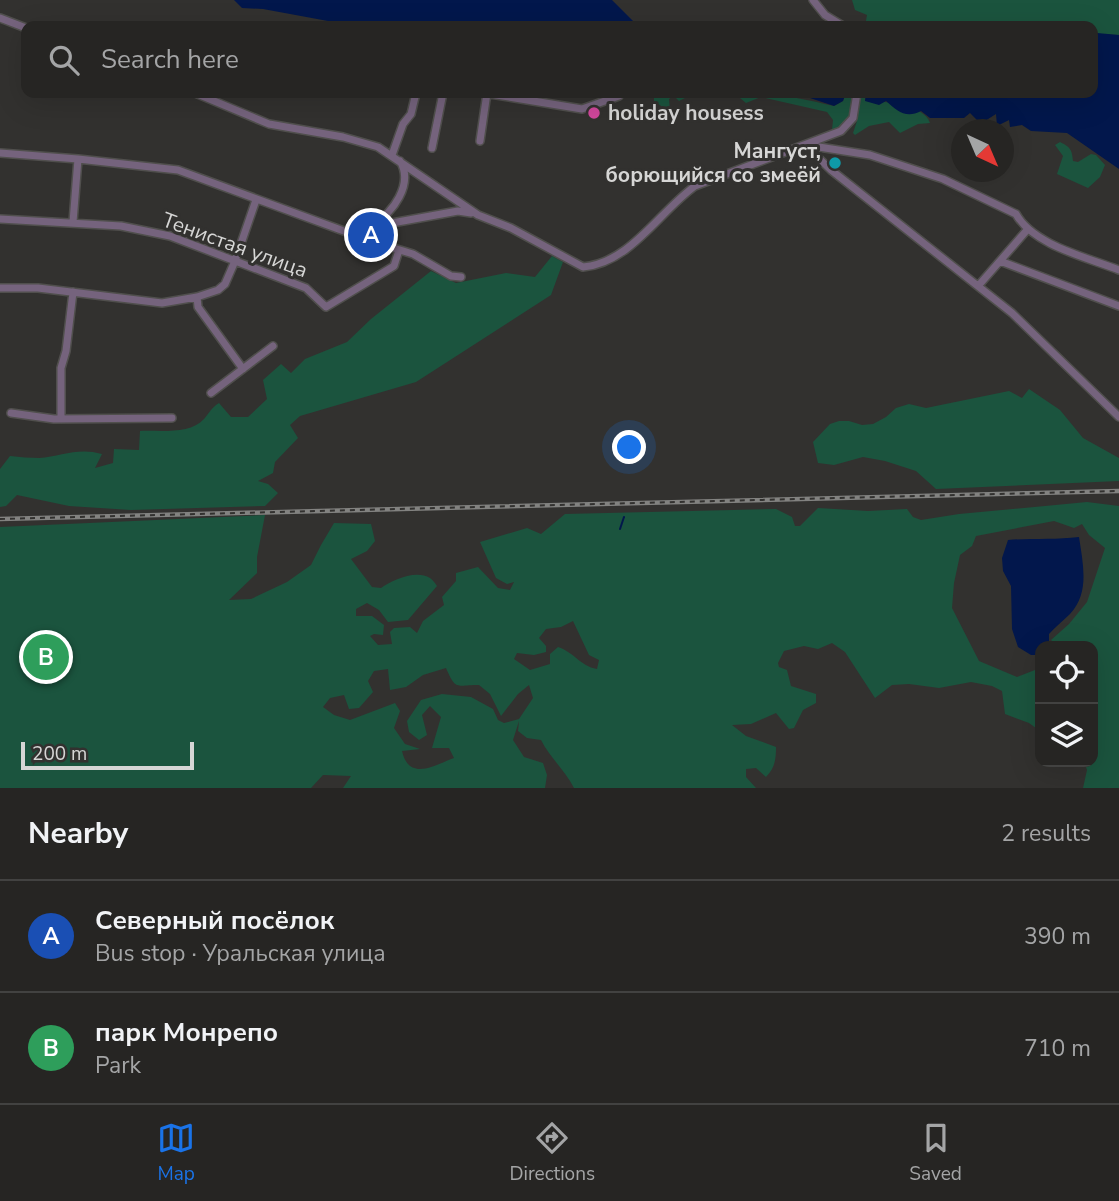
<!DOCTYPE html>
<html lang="en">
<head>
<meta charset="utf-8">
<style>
  body { margin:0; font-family:"Nunito Sans",sans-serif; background:#2e2d2b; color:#f1f3f6 }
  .controls { position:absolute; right:21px; bottom:21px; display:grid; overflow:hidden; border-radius:14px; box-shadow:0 7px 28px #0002 }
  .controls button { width:63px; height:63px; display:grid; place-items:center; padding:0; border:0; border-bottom:2px solid #424241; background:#262523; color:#f1f3f6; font:35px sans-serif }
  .compass { position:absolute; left:951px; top:119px; width:63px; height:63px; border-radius:50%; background:#262523; box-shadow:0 7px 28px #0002; rotate:136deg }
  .scale { position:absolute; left:21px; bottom:18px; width:173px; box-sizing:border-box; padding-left:7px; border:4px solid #d6d6d5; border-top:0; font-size:19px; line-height:24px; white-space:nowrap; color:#d6d6d5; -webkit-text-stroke:5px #32312f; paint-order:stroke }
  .you { position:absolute; left:630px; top:448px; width:24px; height:24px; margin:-18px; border:5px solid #fff; border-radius:50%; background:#1a73e8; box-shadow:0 0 0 10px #1a73e833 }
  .badge { display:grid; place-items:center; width:46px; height:46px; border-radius:50%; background:#1a73e8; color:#fff; font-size:23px; font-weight:700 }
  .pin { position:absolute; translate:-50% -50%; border:4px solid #fff; box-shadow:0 2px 7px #0006 }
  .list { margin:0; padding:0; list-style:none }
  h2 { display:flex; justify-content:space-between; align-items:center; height:91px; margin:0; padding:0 28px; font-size:30px }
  h2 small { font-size:23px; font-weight:400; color:#a4a5a6 }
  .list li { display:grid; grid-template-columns:46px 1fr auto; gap:21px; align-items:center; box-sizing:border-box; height:112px; padding:0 28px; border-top:2px solid #424241 }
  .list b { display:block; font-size:26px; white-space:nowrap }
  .list p { margin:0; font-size:23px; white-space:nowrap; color:#a4a5a6 }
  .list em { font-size:23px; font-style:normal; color:#a4a5a6 }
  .icon { flex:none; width:38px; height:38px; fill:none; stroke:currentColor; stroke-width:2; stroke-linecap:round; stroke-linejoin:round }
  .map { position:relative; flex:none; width:1119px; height:788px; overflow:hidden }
  .search { position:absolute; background:#262523; box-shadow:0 7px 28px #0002; left:21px; right:21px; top:21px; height:77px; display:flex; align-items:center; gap:18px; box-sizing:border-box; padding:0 24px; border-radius:14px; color:#a4a5a6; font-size:26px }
  .sheet { height:315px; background:#262523 }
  nav { display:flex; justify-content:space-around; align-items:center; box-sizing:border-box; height:98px; border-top:2px solid #424241; background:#262523; font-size:19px; color:#a4a5a6 }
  nav a { display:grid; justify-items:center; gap:4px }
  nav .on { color:#1a73e8 }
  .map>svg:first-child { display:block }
</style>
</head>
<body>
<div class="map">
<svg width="1119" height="788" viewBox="0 0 1119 788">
  <rect width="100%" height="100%" fill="#32312f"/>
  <path fill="#1b543e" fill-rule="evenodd" d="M852,0H1119V35L1093,34V26H865L867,15L855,10Z
    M654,93H718L687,97L679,101L674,96L669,99L670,111L667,112L660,105L654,103Z
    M747,93C778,93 804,99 834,106L843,101L846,93H855C853,126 843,126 815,139L814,137L832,130L833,120L827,112L761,97L746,103L740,98L743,94Z
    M859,93H866L865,101C883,101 924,104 930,123L918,124L900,133L889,122L869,126L855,135L853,133L857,121Z
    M1060,142C1070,147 1072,149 1073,161L1078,162L1091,154L1096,155L1105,165L1100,177L1088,188L1057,174L1063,156L1055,145Z
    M552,256L563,262L551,295L416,382L300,416L290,425L298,438L275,462L273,473L258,481L268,484L278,493L265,506L131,510L69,506L17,495L6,506L0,507V469L10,456C20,457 30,458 39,458C61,456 79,447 102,454L95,468L113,463L114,449L139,450L140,431C159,430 190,435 204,419C210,412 211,408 219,403L231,417H248L267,399L263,380L281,364L291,373L305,359L347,342L371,319L431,271L456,283L506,273L535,277Z
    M1029,389L1060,410L1083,438L1119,458V481L936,489L916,471L885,461L863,457L834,465L818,463L813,442L830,424L839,421H849L862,425L873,424L886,417L896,408L909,404L926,408L1009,391L1022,398Z
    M1087,502L1119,506V788H1083L1087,770L1085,764L1081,762H1093V646H1058L1051,640L1069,624L1087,602L1105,548L1089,535L1082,524L1074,528L1054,521L976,536L972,546L960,555L954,583L952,608L979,661L1017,677L1040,668V731L1029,723L1005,714L1002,691L992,686L971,682L939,688L909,684L892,685L875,698L845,652L832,643L818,649L804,646L784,651L778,663L779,667L787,670L791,686L816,694V703L803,710L794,728L789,729L776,713L751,724L732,725L746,736L776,747C776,759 775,768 766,777L756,768L746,769V777L756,788H574C565,770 550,758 541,740L527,738L518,731L519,721L513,740L524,757L543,763L547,775L545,788H343L351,776L323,775L311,788H0V527L265,515L257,557V573L229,600L251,599L287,582L311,565L321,545L334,523L371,524L375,541L367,551L351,559L372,587L381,588C392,580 416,569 430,578C433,580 435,583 437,586L408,620L388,622L379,610L367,603L356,609V616H372L384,625L383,635L374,634L370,636L378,645L392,644L390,632L394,628L410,627L417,633L423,621L444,605L442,597L456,581V573L478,567L498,588L510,590L514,582L507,584L496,578L480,542L527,528L541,534L565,514L776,509L792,517L795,526H800L818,508L868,511L907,509L913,517L921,520L959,514ZM573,621L589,655L599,660L597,669C580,666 574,652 558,647L550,654V664L530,670L514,659L517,653L534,655L546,652V646L539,638L546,629L561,627ZM446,668C456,691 456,685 479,685L490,694L501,716L518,694L529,685L533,698L519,719L504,723L498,720L493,709L471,697L442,694L421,700L407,721L409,732L419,740L427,735L422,715L430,706L441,717L432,748H449L454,758C435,765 409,782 402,751L420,749L405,744L394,728L400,711L395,703L350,720L334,715L323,707L330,698L344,695L349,709L359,708L373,692L368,681L374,671L388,669L390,690L406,687L423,675Z"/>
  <path fill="#02174c" d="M234,0H612L633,21L662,26H396L394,23L373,21L368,26H355L263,9L242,8Z
    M774,21H793L800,26H739Z
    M1097,33L1119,35V169L1067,133L1031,131L1022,125L1010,127L1009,120L997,126L996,114L985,121L977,120L970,113L964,118H930L921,111C906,119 897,111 886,101L879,105L865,101L866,93H1093V34Z
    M770,93H846L843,101L834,106L810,98Z
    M1079,537C1083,564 1090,593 1070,614C1063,621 1055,627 1049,634V646H1040V655H1031L1018,647L1012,629L1011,586L1003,571L1002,558L1008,540C1032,538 1055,540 1079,537Z"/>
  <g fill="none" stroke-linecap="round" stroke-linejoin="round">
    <path stroke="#02174c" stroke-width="2" d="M620,529L624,517"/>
    <g stroke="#504f4d" stroke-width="10">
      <path id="street" d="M813,0L825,15L843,26
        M0,18L26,28
        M195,93L269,124L343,137L378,147L478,215L511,228L583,267C630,263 659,212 695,186L841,131L853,118L857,93
        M484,93L582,109L619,96
        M480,141L487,93
        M805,145L831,170L1012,313L1119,417
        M806,145L870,155L943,179L1016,214C1033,245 1086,257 1119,270
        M432,148L443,93
        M0,153L78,159L178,170L371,241L413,254L451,276L461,277
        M392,155L403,124L411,114L416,93
        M0,219L121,226L170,236L306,288L326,307L394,266L399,250
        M73,222L78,159
        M373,224C393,213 414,184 400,161
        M348,231L458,211L471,213
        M1000,261L1119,306
        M979,285L1027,230
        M0,288H38L162,303L197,297L218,290L225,284L235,261L256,200
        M197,297L198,307L243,369
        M211,393L273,346
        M11,413L54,419L172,418
        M61,418V368L66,351L73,292"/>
    </g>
    <use href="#street" stroke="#75637d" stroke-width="7"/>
    <g stroke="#828280" stroke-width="4.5">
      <path id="rail" d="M0,519L1119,491"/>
    </g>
    <use href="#rail" stroke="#32312f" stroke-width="2" stroke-dasharray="5" stroke-linecap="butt"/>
  </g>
  <circle fill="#d1479c" stroke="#32312f" stroke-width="2.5" cx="594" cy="113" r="7"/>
  <circle fill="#0f9aa8" stroke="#32312f" stroke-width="2.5" cx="835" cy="163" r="7"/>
  <g text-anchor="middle" stroke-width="6" stroke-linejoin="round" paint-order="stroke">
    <g font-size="21" font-weight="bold" fill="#d6d6d5" stroke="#32312f" text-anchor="start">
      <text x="608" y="120">holiday housess</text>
      <text x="821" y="158" text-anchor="end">Мангуст,<tspan x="821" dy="24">борющийся со змеёй</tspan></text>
    </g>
    <g font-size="21" fill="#d6d6d5" stroke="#32312f">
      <text transform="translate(235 245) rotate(20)" y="7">Тенистая улица</text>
    </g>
  </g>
</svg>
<div class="controls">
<button><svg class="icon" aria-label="locate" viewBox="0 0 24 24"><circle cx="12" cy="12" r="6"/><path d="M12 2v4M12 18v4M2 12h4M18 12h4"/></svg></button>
<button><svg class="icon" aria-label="layers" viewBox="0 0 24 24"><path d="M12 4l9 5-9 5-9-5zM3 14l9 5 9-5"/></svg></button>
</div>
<svg class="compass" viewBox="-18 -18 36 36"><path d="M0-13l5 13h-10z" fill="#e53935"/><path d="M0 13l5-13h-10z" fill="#a4a5a6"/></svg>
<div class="scale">200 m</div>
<div class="you"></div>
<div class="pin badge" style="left:371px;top:235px;background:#1a4fb4">A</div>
<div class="pin badge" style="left:46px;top:657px;background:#2e9e5b">B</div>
<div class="search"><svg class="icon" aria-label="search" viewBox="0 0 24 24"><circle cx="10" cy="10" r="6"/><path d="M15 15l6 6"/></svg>Search here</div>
</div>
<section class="sheet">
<h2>Nearby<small>2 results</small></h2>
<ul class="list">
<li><span class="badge" style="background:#1a4fb4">A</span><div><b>Северный посёлок</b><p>Bus stop · Уральская улица</p></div><em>390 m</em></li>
<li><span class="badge" style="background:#2e9e5b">B</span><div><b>парк Монрепо</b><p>Park</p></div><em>710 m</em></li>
</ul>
</section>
<nav>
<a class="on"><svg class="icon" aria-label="map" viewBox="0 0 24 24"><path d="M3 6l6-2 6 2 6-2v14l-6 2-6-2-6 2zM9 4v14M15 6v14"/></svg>Map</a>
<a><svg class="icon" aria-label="directions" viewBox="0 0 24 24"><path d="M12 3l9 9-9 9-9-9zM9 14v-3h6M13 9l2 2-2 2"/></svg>Directions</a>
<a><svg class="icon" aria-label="saved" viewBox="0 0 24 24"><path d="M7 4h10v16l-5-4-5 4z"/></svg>Saved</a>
</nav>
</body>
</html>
